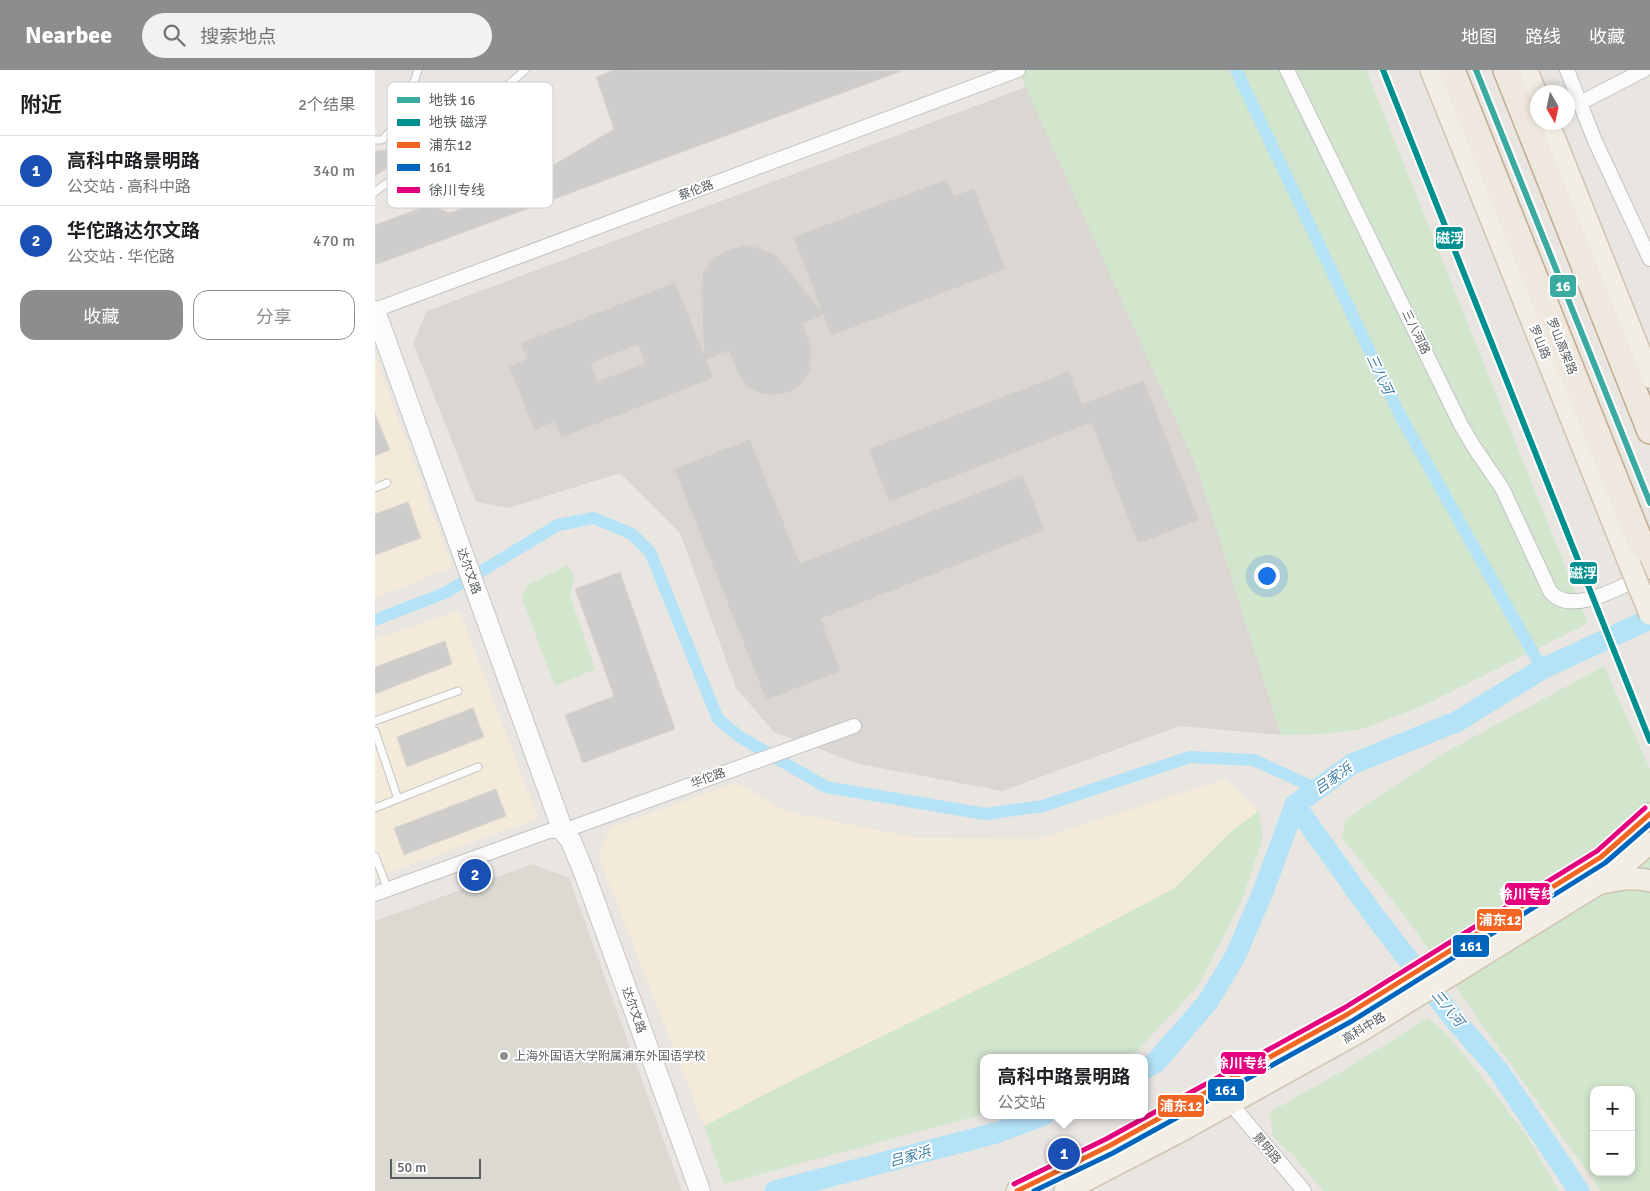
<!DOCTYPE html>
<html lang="zh">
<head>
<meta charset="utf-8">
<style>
  body { margin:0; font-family:Signika,"Noto Sans SC",sans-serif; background:#f2f2f2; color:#202124 }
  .controls { position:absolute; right:15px; bottom:15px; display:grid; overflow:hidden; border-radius:10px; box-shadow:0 2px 8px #0003 }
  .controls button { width:45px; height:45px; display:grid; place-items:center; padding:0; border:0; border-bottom:1px solid #e0e0e0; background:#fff; color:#202124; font:25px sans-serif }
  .compass { position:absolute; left:1155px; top:15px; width:45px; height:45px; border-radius:50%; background:#fff; box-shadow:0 2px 8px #0003; rotate:171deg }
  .scale { position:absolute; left:15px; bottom:12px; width:91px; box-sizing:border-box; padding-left:5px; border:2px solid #585d61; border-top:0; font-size:14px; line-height:18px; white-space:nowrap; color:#585d61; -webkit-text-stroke:4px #fff; paint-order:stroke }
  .you { position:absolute; left:891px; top:505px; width:18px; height:18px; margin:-12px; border:4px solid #fff; border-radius:50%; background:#1a73e8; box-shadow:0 0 0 8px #1a73e833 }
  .badge { display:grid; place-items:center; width:32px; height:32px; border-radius:50%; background:#8b8d8e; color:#fff; font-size:16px; font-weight:700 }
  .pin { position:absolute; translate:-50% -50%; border:2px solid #fff; box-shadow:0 1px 5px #0006 }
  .popup { position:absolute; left:605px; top:984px; width:168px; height:65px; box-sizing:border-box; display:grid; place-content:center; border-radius:10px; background:#fff; filter:drop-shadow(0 1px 4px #0005); font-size:16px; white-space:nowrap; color:#757577 }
  .popup b { font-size:19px; color:#202124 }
  .popup::after { content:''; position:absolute; left:50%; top:100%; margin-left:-10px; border:10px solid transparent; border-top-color:#fff }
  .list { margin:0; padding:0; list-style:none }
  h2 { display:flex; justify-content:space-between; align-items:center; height:65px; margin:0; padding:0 20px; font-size:21px }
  h2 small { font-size:16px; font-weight:400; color:#757577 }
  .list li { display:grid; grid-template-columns:32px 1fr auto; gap:15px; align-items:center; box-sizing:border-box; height:70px; padding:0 20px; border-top:1px solid #e0e0e0 }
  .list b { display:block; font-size:19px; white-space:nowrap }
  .list p { margin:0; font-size:16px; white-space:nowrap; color:#757577 }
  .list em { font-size:16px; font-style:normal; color:#757577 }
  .actions { display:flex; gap:10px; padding:15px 20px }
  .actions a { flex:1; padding:11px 0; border:1px solid #8b8d8e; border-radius:15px; text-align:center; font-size:18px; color:#8b8d8e }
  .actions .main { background:#8b8d8e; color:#fff }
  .icon { flex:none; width:28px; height:28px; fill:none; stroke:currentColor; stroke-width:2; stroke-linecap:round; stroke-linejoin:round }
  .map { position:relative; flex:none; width:1275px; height:1121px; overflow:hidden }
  header { display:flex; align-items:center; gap:30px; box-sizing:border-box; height:70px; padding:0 25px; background:#8b8d8e; color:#fff }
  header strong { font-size:24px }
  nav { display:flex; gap:28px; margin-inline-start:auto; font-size:18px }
  .search { width:350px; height:45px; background:#f2f2f2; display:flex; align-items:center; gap:12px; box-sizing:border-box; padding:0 18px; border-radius:28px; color:#757577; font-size:19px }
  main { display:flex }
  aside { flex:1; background:#fff }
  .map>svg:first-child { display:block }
</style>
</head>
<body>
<header>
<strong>Nearbee</strong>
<div class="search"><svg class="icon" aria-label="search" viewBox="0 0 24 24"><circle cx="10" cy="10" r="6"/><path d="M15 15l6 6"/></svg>搜索地点</div>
<nav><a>地图</a><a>路线</a><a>收藏</a></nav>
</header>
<main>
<aside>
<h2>附近<small>2个结果</small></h2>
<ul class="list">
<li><span class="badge" style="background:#1a4fb4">1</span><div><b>高科中路景明路</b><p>公交站 · 高科中路</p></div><em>340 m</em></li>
<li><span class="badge" style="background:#1a4fb4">2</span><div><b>华佗路达尔文路</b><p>公交站 · 华佗路</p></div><em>470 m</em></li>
</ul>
<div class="actions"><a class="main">收藏</a><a>分享</a></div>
</aside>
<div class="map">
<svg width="1275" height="1121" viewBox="0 0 1275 1121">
  <rect width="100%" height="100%" fill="#e9e6e2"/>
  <path fill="#f4eada" d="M0,285L77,497L0,528Z
    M84,540L163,748L0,808V570Z
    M850,709L884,741L860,758L800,818L671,886L424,1007L329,1056L223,785L236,757L361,713L413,742L542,768L665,769Z"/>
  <path fill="#dad7d3" d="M651,17L822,397L906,665L805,656L627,721L484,694L399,662L361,618L305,463L245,403L134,438L101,432L38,273L52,241Z"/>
  <path fill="#dcd8d2" d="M157,794L194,808L307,1121H0V851Z"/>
  <path fill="#d2e5cd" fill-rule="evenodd" d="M643,0H991L1213,553L1045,637L987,659L949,664L906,665L822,397Z
    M193,495L200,508L195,526L220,599L180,616L147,528L153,515Z
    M1229,596L1275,699V1121H1226L1027,842L967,768L970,751L997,731L1075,680ZM1219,1020H1256V1102H1219Z
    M884,741L888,767L867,830L823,916L762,981L749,988H609V1044L349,1114L329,1056L424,1007L671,886L800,818L860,758Z
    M1053,948L1068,960L1107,1007L1153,1068L1184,1121H948L919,1086L898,1067L895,1042L973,998Z"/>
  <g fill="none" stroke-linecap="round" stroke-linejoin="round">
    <path stroke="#b4e2f6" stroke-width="12" d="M861,0L1026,347L1167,599
      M0,550L70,523L183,455L219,448L257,464L275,482L343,649L365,667L451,717L610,744L668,736L815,687L879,690L942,719"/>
    <path stroke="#b4e2f6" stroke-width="21" d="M920,735L998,844L1079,949L1124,1001L1204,1121
      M769,999L780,993L832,933L860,887L889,819L920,735L977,694L1083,651L1167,599L1275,549
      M400,1121L621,1063L669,1045"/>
  </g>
  <path fill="#cfcdcb" stroke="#d8d5d2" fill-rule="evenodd" d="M239,0L527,1L0,195V155L56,134L74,143L174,107L170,100L239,59L221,7Z
    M13,80L14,97L0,106V81Z
    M572,109L579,126L599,118L631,199L456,266L448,245L428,254L436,277L435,300L427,313L416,322L400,325L386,324L374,318L364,306L354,281L331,289L338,308L186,368L180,352L159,360L134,296L152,289L146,273L300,212L329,284L326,219L328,202L337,190L350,181L369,175L385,178L401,185L446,240L418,167ZM263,275L270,293L223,311L216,293Z
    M694,301L707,334L769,310L824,450L763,474L716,353L514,432L493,379Z
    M0,344L15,380L0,386Z
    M375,369L425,493L648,405L670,460L446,549L466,601L391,630L299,399Z
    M33,432L46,468L0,485V444Z
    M245,502L300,659L208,693L190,645L239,626L200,519Z
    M70,571L77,594L0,624V597Z
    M98,638L109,667L32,697L22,667Z
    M121,719L131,746L29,785L19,758Z"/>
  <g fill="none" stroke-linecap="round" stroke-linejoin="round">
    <g stroke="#c4c3c4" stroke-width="9">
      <path id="lane" d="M0,70H7L26,49L43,0
        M0,122L83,59L150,0
        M0,418L12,413
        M0,651L83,621
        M0,661L23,729
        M0,738L103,697
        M0,786L13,820"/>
    </g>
    <g stroke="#c4c3c4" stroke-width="16">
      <path id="street" d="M912,0L1086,355L1099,377L1127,418L1175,521C1194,547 1245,517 1267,507
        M1192,0L1220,71L1275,189
        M1205,33L1269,0
        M0,240L643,0
        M0,824L174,761H188L479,656
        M856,1034L929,1121"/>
    </g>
    <g stroke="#c5c5c5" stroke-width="22">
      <path id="secondary" d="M0,241L188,761L196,771L210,805L325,1121"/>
    </g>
    <g stroke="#d1c3b0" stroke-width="24">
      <path id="primary" d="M1056,0L1255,495
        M1152,0L1162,26
        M1173,52L1275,307
        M1227,813C1243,810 1258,806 1275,811
        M642,1121L734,1076L919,975L973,944L1226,787L1275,744
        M690,1121L800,1064L984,962L1236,806L1275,773"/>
    </g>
    <g stroke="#c0ab90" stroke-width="28">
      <path id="highway" d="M1077,0L1275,496
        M1131,0L1275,361"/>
    </g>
    <use href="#lane" stroke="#fcfbfb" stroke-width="7"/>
    <use href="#street" stroke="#fcfbfb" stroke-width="14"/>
    <use href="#secondary" stroke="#fcfbfb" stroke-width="20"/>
    <use href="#primary" stroke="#f2eee5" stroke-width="21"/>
    <use href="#highway" stroke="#eee8df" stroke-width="25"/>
    <g stroke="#d1c3b0" stroke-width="24" stroke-linecap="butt">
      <path id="primary-bridge" d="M1255,495L1275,544"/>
    </g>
    <use href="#primary-bridge" stroke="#f2eee5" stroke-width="21"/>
    <g stroke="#fff" stroke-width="9">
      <path id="bus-1" d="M642,1121L734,1076L973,944L1226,787L1275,744"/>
    </g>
    <g stroke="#fff" stroke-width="9">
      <path id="bus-2" d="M659,1121L738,1083L977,951L1230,793L1275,754"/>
    </g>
    <g stroke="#fff" stroke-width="9">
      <path id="bus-3" d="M639,1114L731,1069L969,938L1222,781L1270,738"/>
    </g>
    <use href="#bus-1" stroke="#f26522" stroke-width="5"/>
    <use href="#bus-2" stroke="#0065bd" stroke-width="5"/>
    <use href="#bus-3" stroke="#e5007d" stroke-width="5"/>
    <g stroke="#fff" stroke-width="10">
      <path id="metro-1" d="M1101,0L1275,433"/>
    </g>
    <g stroke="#fff" stroke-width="10">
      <path id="metro-2" d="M1008,0L1275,671"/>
    </g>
    <use href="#metro-1" stroke="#3baba1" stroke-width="6"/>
    <use href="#metro-2" stroke="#009090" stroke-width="6"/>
  </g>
  <circle fill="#8b8d8e" stroke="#fff" stroke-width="2" cx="129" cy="986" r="5"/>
  <g text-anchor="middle" stroke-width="4" stroke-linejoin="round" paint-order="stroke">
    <g font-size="12" fill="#585d61" stroke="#fff">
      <text transform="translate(321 120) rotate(-20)" y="4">蔡伦路</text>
      <text transform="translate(1041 262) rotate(64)" y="4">三八河路</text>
      <text transform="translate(1165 272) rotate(68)" y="4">罗山路</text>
      <text transform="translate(1187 276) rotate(68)" y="4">罗山高架路</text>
      <text transform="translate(94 501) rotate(70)" y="4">达尔文路</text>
      <text transform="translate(333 708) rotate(-20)" y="4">华佗路</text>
      <text transform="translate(259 940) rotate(70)" y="4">达尔文路</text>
      <text transform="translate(989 958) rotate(-31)" y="4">高科中路</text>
      <text transform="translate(892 1078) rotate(50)" y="4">景明路</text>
    </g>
    <g font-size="12" fill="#585d61" stroke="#fff" text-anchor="start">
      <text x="139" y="990">上海外国语大学附属浦东外国语学校</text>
    </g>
    <g font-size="14" font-style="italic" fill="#397ca7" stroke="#fff">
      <text transform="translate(1005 304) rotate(65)" y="5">三八河</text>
      <text transform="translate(958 708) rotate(-35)" y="5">吕家浜</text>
      <text transform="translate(1073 938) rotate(51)" y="5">三八河</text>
      <text transform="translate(535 1086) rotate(-15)" y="5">吕家浜</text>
    </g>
  </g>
  <rect x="12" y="12" width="166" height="126" rx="8" fill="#fff" stroke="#cdced0" stroke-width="1"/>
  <rect x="22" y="27" width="23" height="6" fill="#3baba1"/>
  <rect x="22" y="49" width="23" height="7" fill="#009090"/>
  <rect x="22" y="72" width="23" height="6" fill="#f26522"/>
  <rect x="22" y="94" width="23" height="7" fill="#0065bd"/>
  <rect x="22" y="117" width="23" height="6" fill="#e5007d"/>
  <g font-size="14" fill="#585d61">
    <text x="54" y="35">地铁 16</text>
    <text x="54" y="57">地铁 磁浮</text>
    <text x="54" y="80">浦东12</text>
    <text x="54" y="102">161</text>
    <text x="54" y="125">徐川专线</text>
  </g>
  <g stroke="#fff" stroke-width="2">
    <rect x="1060" y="156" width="29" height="24" rx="5" fill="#009090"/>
    <rect x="1174" y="204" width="28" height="24" rx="5" fill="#3baba1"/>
    <rect x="1194" y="491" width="29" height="24" rx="5" fill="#009090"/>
    <rect x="1129" y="812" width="47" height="24" rx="5" fill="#e5007d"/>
    <rect x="1101" y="838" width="47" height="24" rx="5" fill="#f26522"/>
    <rect x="1077" y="864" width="38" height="24" rx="5" fill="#0065bd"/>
    <rect x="845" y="981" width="47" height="24" rx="5" fill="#e5007d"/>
    <rect x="832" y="1008" width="38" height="24" rx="5" fill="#0065bd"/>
    <rect x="782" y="1024" width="48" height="24" rx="5" fill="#f26522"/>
  </g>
  <g font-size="14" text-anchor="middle" font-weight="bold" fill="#fff">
    <text x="1075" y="173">磁浮</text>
    <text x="1188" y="221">16</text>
    <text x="1208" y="508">磁浮</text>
    <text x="1152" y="829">徐川专线</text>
    <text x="1125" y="855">浦东12</text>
    <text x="1096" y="881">161</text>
    <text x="868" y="998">徐川专线</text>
    <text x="851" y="1025">161</text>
    <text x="806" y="1041">浦东12</text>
  </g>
</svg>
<div class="controls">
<button>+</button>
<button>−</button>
</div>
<svg class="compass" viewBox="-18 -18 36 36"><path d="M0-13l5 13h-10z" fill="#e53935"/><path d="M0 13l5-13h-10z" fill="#757577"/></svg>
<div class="scale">50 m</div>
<div class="you"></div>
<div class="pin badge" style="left:689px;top:1084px;background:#1a4fb4">1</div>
<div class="popup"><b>高科中路景明路</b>公交站</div>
<div class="pin badge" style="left:100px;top:805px;background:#1a4fb4">2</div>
</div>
</main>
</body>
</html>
